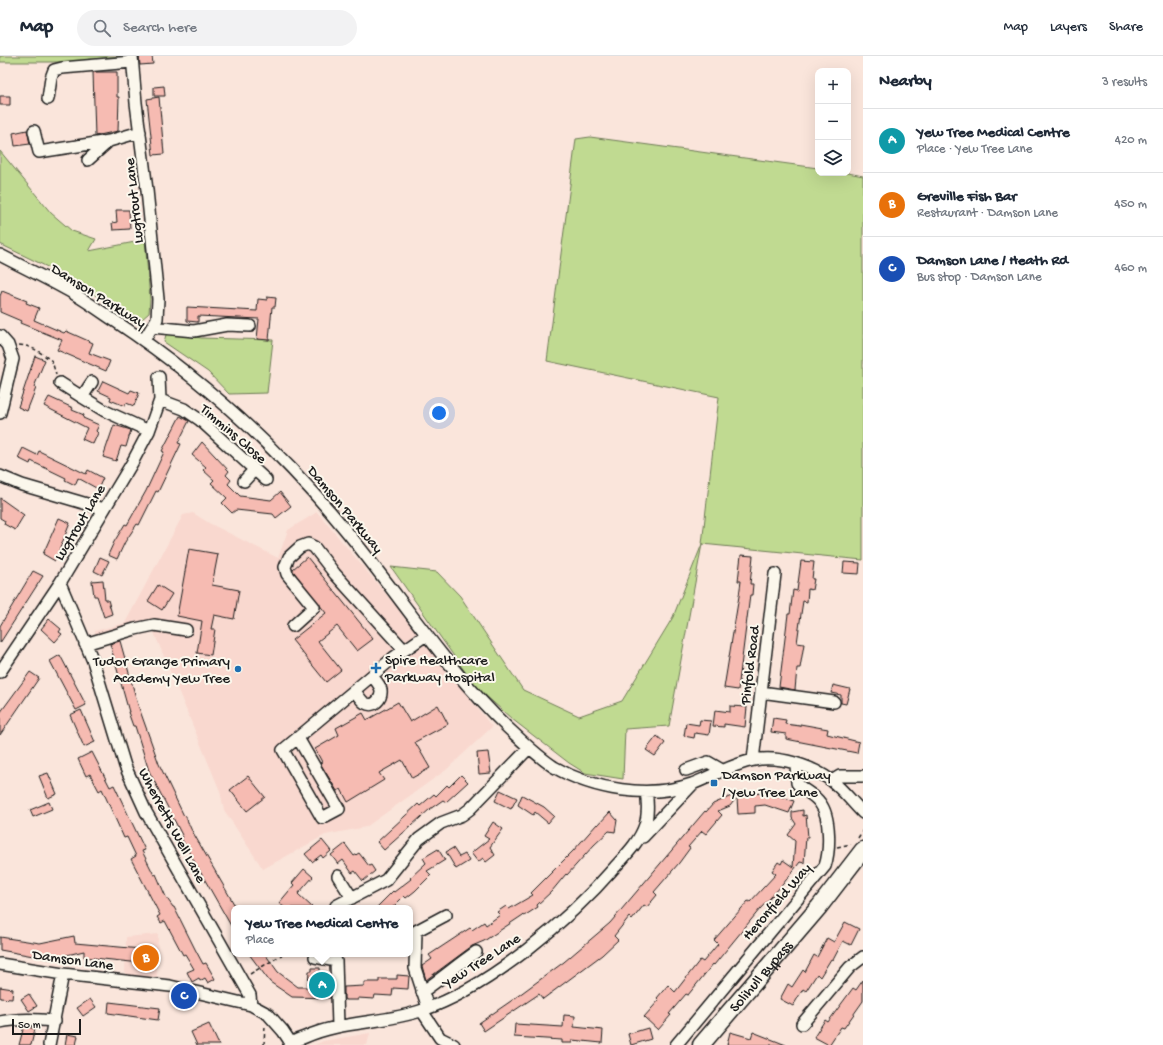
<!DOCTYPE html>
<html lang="en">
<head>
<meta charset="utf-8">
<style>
  body { margin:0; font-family:"Gochi Hand",sans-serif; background:#f2f2f3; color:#1f2937 }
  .controls { position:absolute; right:12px; top:12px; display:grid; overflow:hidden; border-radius:8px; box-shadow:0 4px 16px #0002 }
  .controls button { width:36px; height:36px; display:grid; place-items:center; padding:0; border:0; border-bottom:1px solid #e0e1e3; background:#fff; color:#1f2937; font:20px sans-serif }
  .scale { position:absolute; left:12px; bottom:10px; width:69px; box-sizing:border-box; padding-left:4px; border:2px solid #1c1c1c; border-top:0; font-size:11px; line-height:14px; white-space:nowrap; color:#1c1c1c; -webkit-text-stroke:3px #fbf7ec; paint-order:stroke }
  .you { position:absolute; left:439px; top:357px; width:14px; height:14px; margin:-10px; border:3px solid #fff; border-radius:50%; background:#1a73e8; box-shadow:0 0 0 6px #1a73e833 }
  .badge { display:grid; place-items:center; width:26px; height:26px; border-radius:50%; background:#1f6fb2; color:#fff; font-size:13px; font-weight:700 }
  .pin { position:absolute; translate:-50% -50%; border:2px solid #fff; box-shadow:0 1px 4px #0006 }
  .popup { position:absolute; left:231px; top:849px; width:182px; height:52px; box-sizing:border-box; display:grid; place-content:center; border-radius:8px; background:#fff; filter:drop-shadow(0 1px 3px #0005); font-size:13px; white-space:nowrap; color:#747a83 }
  .popup b { font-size:15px; color:#1f2937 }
  .popup::after { content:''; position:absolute; left:50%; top:100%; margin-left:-8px; border:8px solid transparent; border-top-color:#fff }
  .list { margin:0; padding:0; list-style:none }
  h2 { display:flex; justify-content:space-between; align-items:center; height:52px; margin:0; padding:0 16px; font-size:17px }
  h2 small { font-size:13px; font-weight:400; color:#747a83 }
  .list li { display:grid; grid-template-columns:26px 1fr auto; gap:12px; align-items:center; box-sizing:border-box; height:64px; padding:0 16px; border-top:1px solid #e0e1e3 }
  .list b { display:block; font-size:15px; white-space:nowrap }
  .list p { margin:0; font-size:13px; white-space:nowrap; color:#747a83 }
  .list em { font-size:13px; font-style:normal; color:#747a83 }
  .icon { flex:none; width:22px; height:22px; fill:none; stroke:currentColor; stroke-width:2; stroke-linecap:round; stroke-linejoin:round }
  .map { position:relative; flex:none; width:863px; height:989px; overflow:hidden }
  header { display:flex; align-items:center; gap:24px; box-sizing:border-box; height:56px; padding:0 20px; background:#fff; border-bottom:1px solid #e0e1e3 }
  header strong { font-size:19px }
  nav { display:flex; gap:22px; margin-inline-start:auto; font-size:14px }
  .search { width:280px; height:36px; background:#f2f2f3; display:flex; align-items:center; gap:10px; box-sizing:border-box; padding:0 14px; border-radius:22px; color:#747a83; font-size:15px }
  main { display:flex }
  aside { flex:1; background:#fff }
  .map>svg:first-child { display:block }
</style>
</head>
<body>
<header>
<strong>Map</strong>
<div class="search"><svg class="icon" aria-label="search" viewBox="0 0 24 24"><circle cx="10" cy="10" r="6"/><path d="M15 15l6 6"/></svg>Search here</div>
<nav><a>Map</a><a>Layers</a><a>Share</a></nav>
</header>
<main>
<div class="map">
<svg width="863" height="989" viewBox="0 0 863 989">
  <rect width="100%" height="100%" fill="#fae5db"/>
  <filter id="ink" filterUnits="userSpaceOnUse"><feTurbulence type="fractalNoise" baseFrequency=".025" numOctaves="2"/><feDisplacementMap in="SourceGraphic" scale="8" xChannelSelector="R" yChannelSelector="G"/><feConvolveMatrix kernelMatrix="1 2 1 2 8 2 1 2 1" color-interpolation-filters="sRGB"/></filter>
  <g filter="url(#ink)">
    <path fill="#f9d8cf" d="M317,456L422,581L492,671L446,714L366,771L325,779L263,813L224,754L220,735L150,567L97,583L95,575L125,567L183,459L193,457L209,467L278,502L288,474Z
      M158,878L157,923L125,919L126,881Z
      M370,977L367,989H315L323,985Z"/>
    <path fill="#c0da91" stroke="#6e7b56" d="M0,0H126V4L82,6H0Z
      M590,81L818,112V117H848L863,120V504L702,488L669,670L625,673L623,723L585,717L569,707L512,663L475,630L391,511L437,516L460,540L523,634L579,660L622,645L673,561L702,488L719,341L547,305L576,83Z
      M0,95L51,157L72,175L96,183L89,195L145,184L150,243L149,257L141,264H134L64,219L0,188Z
      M167,275L201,282L273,284L267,337L229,338L208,316L164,286Z"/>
    <path fill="#f6bbb2" stroke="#1c1c1c" d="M139,0H152L153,8L140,9Z
      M93,16H117V41H119L118,75L95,80Z
      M164,30L165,40H154V31Z
      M0,40H10V49H0Z
      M159,41L164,98L153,99L147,43Z
      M27,74L30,88L15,90L13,77Z
      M116,154H129L130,173L113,174L112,167L117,166Z
      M2,235L27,245L26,247L39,252L34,264L64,277L66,275L93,287L89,297L110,305L106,315L57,294L62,284L20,267L21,265L0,256V240Z
      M267,241L276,242L275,251H272L269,284L257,283L259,263L198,260V266L187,265V251L257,255L258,243L267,244Z
      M35,300L45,304L34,331L36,332L27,355L18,351Z
      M103,325L129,337L131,334L139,337L134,350L126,347L125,350L110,344L111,341L98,335Z
      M49,341L73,352L72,354L84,359L83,362L99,369L96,375L98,377L93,388L82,383L87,372L44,350Z
      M180,360L189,365L178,387L181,388L158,436L156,435L139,469L137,468L125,486L117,503L108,499L114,486L125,468L127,469L146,435L164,396L162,395Z
      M114,369L131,374L126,391L121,390L116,405L103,401Z
      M202,386L229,415L226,419L231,424L228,428L240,440L271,444L280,436L291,450L276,462L273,458L236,454L232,457L222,447L227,442L211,427L214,424L203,414L206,411L192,399Z
      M23,392L37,399L39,395L86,418L88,414L103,422L98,433L78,422L75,429L65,424L66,422L31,405L30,408L18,402Z
      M0,442L24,459L15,474L4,468L5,465L0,462Z
      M59,462L70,467L55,505L43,498Z
      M189,493L218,498L212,529L239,534L234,563L214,559L211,573H215L211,599L197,597L202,565L177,560Z
      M741,499L753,500L750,528H753L752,539H750L738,634L724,632L739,540L741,525H738Z
      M100,501L109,505L102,519L94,515Z
      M307,501L373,583L357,595L337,570L318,585L341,614L326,626L292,584L326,557L293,515V513Z
      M801,505L814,506L812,523H814L812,534L808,533L807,546L803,545L801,558L797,587L804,588L800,612H797L795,634L779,631L788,558H790L793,534L797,535Z
      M844,506L860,507L859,518L843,517Z
      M33,515L43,520L0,587V570Z
      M103,524L105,544H108L112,558L104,561L97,540H94L92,525Z
      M158,529L172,538L162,554L148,545Z
      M49,563L61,573L59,576L62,578L55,586L41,573Z
      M120,585L138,649L159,708L184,760L185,759L191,773L234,848V875L181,782L183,781L149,715L135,670H133L128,656H129L110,588Z
      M60,599L86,649L76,654L50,605Z
      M30,616L39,622L0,679V657Z
      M833,629L850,633L846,648L841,647V639L831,637Z
      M398,646L410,666L438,649L448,668L415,686L430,712L412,722L402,704L379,717L384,724L348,746L341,733L337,735L320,707L322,706L315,693L339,679L336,672L363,657L367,664Z
      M730,650L747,651L745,671L724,668V671L713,670L715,654L730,656Z
      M81,654L95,686L84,691L70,659Z
      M773,662L786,664L785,668L800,670V668L828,673L827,678L859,686L857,697L786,683V678L771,676Z
      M700,664L711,665L709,679L695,677L694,682L684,680L686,667L699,669Z
      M657,680L665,687L655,700L646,694Z
      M92,696L110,731L114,729L145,794L142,795L154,819L156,818L166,841L173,851H174L195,893L203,908L206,907L215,923L208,927L205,922L200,925L199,922L192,926L187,916L194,913L185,898L183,899L165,865L161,867L157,861L160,859L131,803L136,800L127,781L124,782L102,733L99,735L90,718L86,720L78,703Z
      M488,696L491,717L479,718L477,697Z
      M48,717L57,738L48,742L39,720Z
      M461,719L468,726L446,746L443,744L430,753L384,794L377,786L418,748L420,750L434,738L436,740L447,729L449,731Z
      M248,720L265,741L247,755L230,734Z
      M500,734L517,742L511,753L495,745Z
      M743,735L740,738L770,737L794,745L789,757L765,749L755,750V757L738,758L737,741L730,750L718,755L722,759L706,778L702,775L688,791L690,792L679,807L654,836L657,839L647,851L644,849L632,864L629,861L614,880L618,884L602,899L543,943L539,938L484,975L479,967L511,945L564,906L610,867L705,755L706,756L713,748Z
      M522,739L544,751L554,760L548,767L535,756L533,759L518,749Z
      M49,746L52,753L33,761L30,754Z
      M803,754V760L806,759L808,781H806L804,807L800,806L783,828L760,853L714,909L713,908L688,939L686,938L669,958L671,959L658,974L644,961L659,944L657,942L668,929L675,936L700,904L703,906L718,888L714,884L748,845L750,846L776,818L772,815L778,806L781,808L783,804L793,811L795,785L788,779L796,768L792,762V756Z
      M610,756L617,764L615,776L609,775L594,789L567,819L566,818L552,835L537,849L538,851L524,860L523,859L484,885L472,890L426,924L422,910L432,903L429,899L470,872L472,874L484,866L486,869L500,859L497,856L506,850L509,853L533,839L531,837L573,795L597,768L598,769Z
      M493,766L503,773L490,791L495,799L486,806L483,802L478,806L471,797L489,783L484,780Z
      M322,784L331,795L323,802L321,799L312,806L305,798Z
      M345,788L354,800L359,797L369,810L371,809L375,815L363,825L355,815L352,817L343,804L338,808L331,799Z
      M453,792L459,801L465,798L469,805L456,813L446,796Z
      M438,793L445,804L427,815L431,819L415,835L406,842L404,840L392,852H376L393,835L394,836L411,823L410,822L426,807L423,802Z
      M304,813L313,821L298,838L313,852H285L279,847L294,829L292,827Z
      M845,866L859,873L851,889L843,885L833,904L831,903L820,921L817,918L806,935L803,933L793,950L780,943L788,928L792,931L803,914L805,916L814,899L817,901L827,882L834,886Z
      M74,880L75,887L152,894L150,908L84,901V895L50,903L0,894V881L40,887Z
      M249,898H265L278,916L298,931H308L309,915H312V912H320V916H323L322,927H330V942L292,941L270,926Z
      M397,919L409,920L408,933L393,932L392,940L375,939L374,943L358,942V944H346L344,943V931L364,930V926H379V923H397Z
      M863,924V945L844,972L841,971L829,989L814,981L825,964L828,966L853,932L856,934Z
      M0,931L13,933L12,943L0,942Z
      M29,938L37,950L29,955L21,943Z
      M90,943L96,951L83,960L77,952Z
      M109,946L160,952L158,964L108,957Z
      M564,959L575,960L574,971L603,974L602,987L572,984V987H562V984L514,981L515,968L563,971Z
      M209,968L219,989H197L191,976Z
      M24,970L35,973L31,989H19Z
      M648,972L651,983L631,989L628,978Z
      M730,976L751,982L753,976L786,989H727Z
      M67,978L78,980L76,989H65Z"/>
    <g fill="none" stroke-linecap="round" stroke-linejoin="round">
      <g stroke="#1c1c1c" stroke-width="14">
        <path id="minor" d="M132,0L136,47L147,134L158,243L157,263L144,284
          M48,43L51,22L54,14L62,12L132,6
          M34,75L39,96L109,85
          M88,104L109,85L140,76
          M0,199C23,211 46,222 69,235C85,244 100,255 115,265C201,322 278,392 343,471C399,538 445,612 508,672C522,685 537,700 554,711C594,734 648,743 692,728C713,720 732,708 754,704C779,699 812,710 832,725C843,734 853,747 863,757
          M152,271L194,275L227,269L250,270
          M0,280L8,289L13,303L0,357
          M92,326L82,341L105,355L149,375
          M60,327L82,341
          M160,344L184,353L200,364L266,424
          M0,420L22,429L104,453
          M244,425L254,414
          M60,527L93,605L125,710L146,756L250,939L251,949
          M293,570L314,551L287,518L285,511L289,501L300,491L308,488L314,491L335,518L404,594
          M85,588L135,573L154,569L186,574
          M0,616L60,527L132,407L149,375L160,344L159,321
          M355,635C358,639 361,645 365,647C374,652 382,643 381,634C380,629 376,625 372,620
          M761,636L834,646
          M298,682L339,753L322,762L283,694L393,602L426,579
          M753,704L775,518
          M686,714L708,706L722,714
          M832,725L840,720H863
          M643,781L693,728
          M338,820L352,842
          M336,850L386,824L419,783L441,767L462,759L470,753L529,692
          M315,901L336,905L338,970
          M0,908L63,918L170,930L251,949L268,958L283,975L291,987
          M422,936C441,923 457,909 476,896
          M428,952L415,912L416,875L446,859
          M422,955L440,982L454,989
          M0,966C19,962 36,963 55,965
          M802,968L850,911L863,901
          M49,989L63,918
          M289,989C293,985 299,983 305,981C343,964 384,968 423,954C490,931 569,864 615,811C626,799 640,785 645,769C648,760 648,745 646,736
          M676,989L825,810C830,795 831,761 820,747C814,738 803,735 797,727L796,708"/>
      </g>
      <g stroke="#1c1c1c" stroke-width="19">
        <g id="highway">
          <path id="s1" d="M701,989L819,851L863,794"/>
        </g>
      </g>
      <path stroke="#1c1c1c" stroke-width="1.5" stroke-dasharray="4 3" stroke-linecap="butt" d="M19,289C33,290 41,297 52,305L56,319
        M858,782L863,774
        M837,791L851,788
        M250,918L283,898
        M264,989L265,969"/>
      <use href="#minor" stroke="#fbf7ec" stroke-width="11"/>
      <use href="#highway" stroke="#fbf7ec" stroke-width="16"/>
    </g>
  </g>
  <g fill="#1f6fb2" stroke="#fbf7ec" stroke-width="1.5">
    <path d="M374 606h4v4h4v4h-4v4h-4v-4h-4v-4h4z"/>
    <circle cx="238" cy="613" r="4"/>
    <rect x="710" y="723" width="8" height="8" rx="2"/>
  </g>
  <g text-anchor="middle" stroke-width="4" stroke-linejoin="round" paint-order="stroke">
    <g font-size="15" fill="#1c1c1c" stroke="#fbf7ec">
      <text transform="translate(133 145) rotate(-96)" y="5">Lugtrout Lane</text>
      <text transform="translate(99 239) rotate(32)" y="5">Damson Parkway</text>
      <text transform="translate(234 377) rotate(41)" y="5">Timmins Close</text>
      <text transform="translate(346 453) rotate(50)" y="5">Damson Parkway</text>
      <text transform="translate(79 466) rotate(-59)" y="5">Lugtrout Lane</text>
      <text transform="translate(749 609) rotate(-83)" y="5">Pinfold Road</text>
      <text transform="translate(173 769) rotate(62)" y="5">Wherretts Well Lane</text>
      <text transform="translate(776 845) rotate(-49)" y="5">Heronfield Way</text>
      <text transform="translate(73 903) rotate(8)" y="5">Damson Lane</text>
      <text transform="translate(481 904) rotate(-33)" y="5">Yew Tree Lane</text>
      <text dy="5" stroke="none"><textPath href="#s1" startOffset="91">Solihull Bypass</textPath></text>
    </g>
    <g font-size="15" fill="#1c1c1c" stroke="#fbf7ec" text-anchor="start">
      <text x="385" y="608">Spire Healthcare<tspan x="385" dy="17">Parkway Hospital</tspan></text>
      <text x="230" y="609" text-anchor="end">Tudor Grange Primary<tspan x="230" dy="17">Academy Yew Tree</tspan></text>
      <text x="722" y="723">Damson Parkway<tspan x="722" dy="17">/ Yew Tree Lane</tspan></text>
    </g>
  </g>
</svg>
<div class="controls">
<button>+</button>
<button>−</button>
<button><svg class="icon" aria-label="layers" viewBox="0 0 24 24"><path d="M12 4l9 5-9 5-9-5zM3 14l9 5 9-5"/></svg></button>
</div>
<div class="scale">50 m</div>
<div class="you"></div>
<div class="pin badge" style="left:322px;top:929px;background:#0f9aa8">A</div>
<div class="popup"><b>Yew Tree Medical Centre</b>Place</div>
<div class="pin badge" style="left:146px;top:902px;background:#e8710a">B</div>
<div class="pin badge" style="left:184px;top:940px;background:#1a4fb4">C</div>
</div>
<aside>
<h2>Nearby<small>3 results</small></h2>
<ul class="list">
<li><span class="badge" style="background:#0f9aa8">A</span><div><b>Yew Tree Medical Centre</b><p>Place · Yew Tree Lane</p></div><em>420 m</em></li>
<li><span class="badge" style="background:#e8710a">B</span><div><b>Greville Fish Bar</b><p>Restaurant · Damson Lane</p></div><em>450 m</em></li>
<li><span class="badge" style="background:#1a4fb4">C</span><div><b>Damson Lane / Heath Rd</b><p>Bus stop · Damson Lane</p></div><em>460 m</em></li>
</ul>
</aside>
</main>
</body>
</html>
